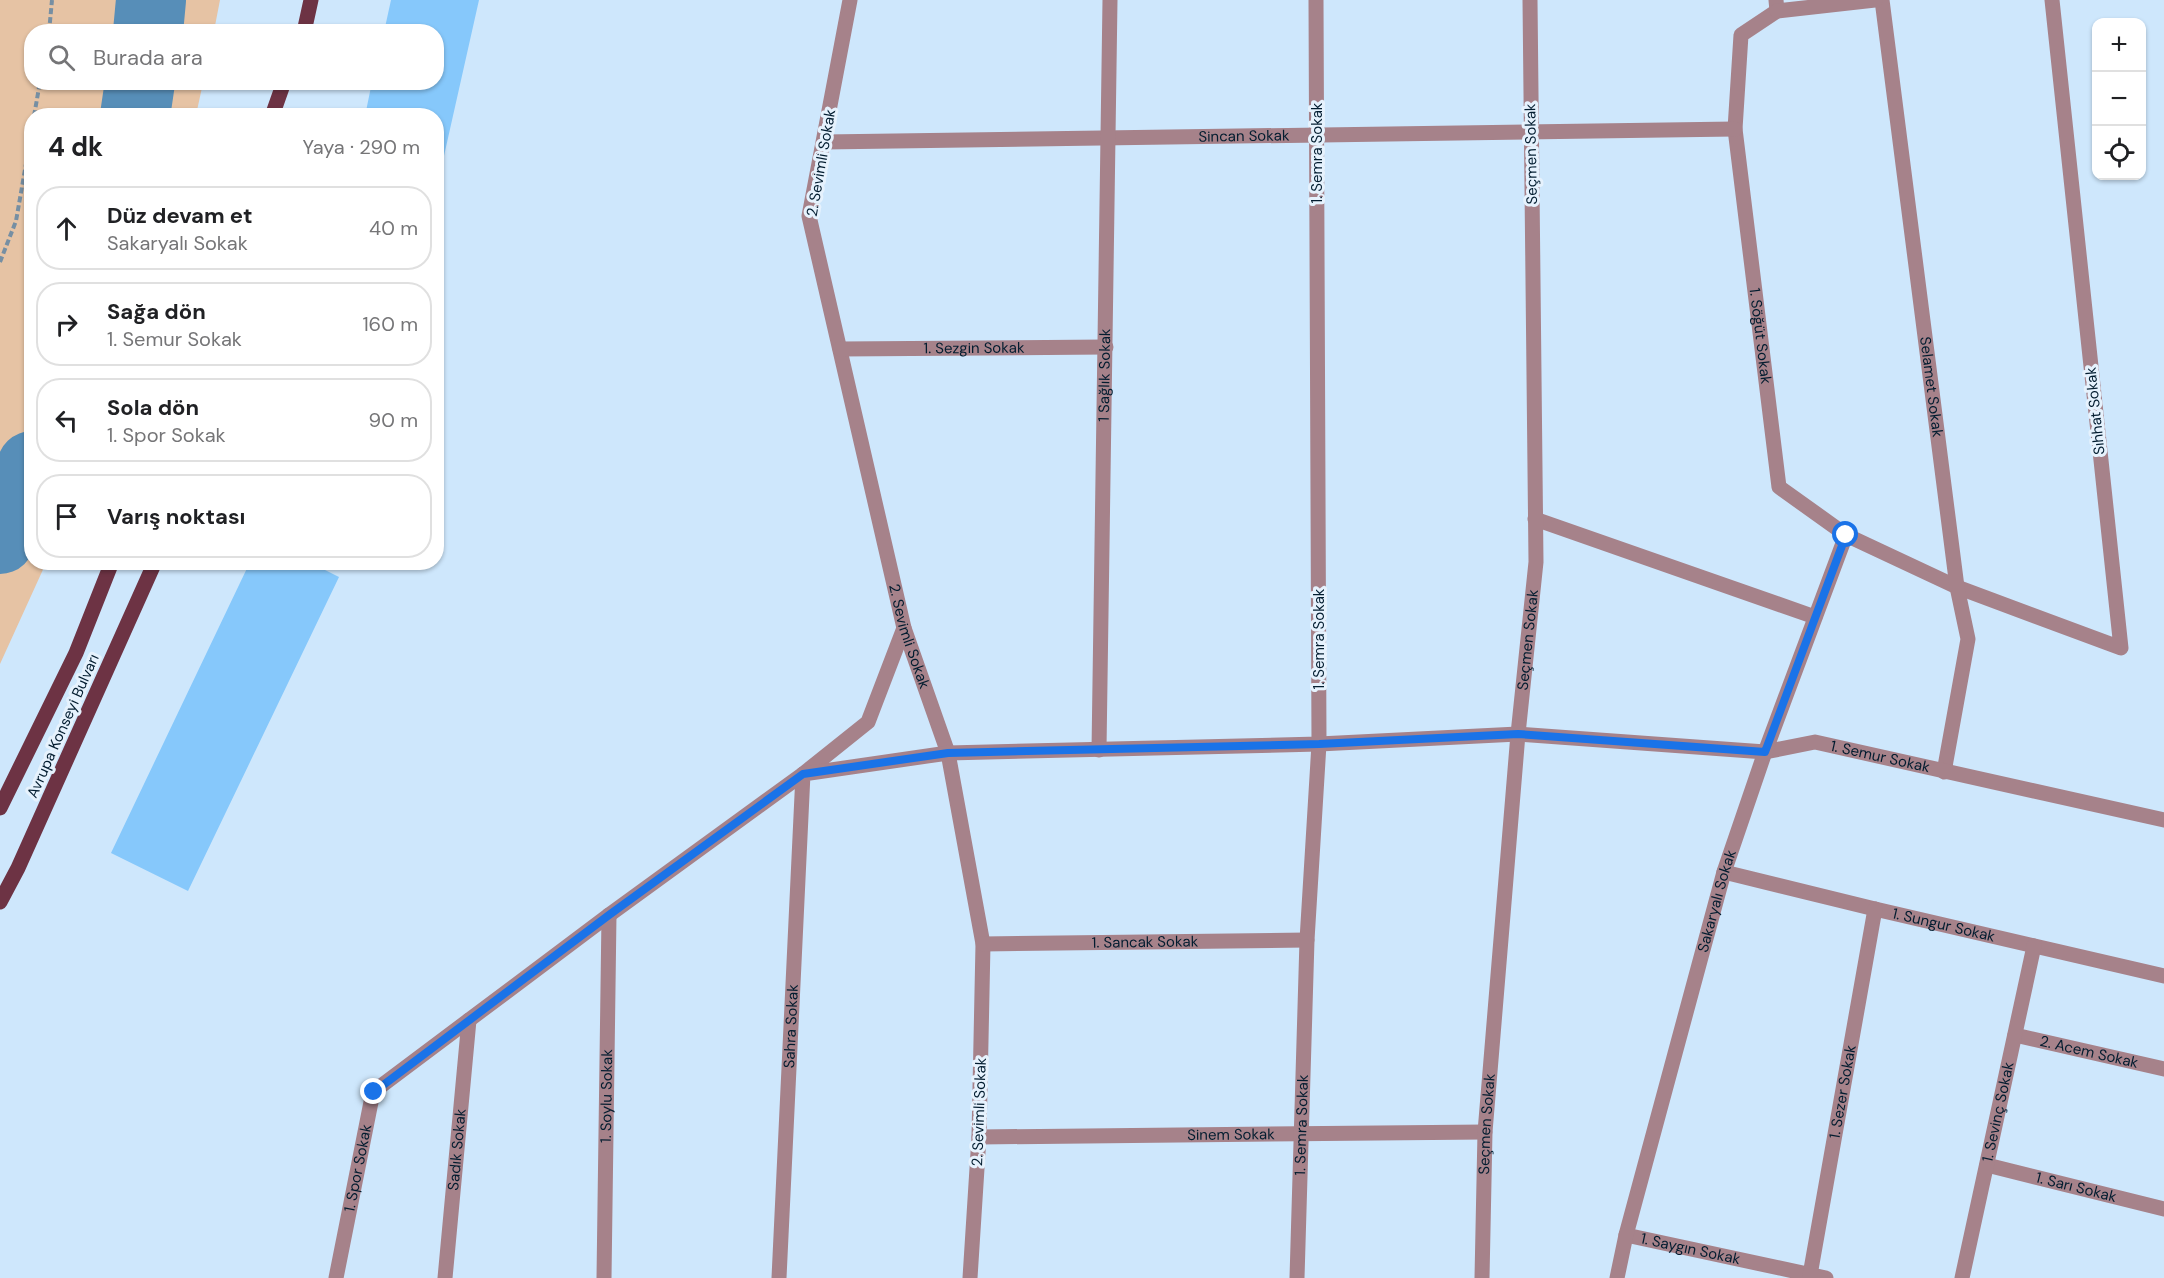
<!DOCTYPE html>
<html lang="tr">
<head>
<meta charset="utf-8">
<style>
  body { margin:0; font-family:"DM Sans",sans-serif; background:#f2f2f2; color:#202124 }
  .controls { position:absolute; right:18px; top:18px; display:grid; overflow:hidden; border-radius:12px; box-shadow:0 2px 4px #0004 }
  .controls button { width:54px; height:54px; display:grid; place-items:center; padding:0; border:0; border-bottom:2px solid #e0e0e0; background:#fff; color:#202124; font:30px sans-serif }
  .stop { position:absolute; width:18px; height:18px; margin:-14px; border:4px solid #1a73e8; border-radius:50%; background:#fff }
  .stop.end { background:#1a73e8; border-color:#fff; box-shadow:0 2px 6px #0008 }
  .list { margin:0; padding:0; list-style:none }
  h2 { display:flex; justify-content:space-between; align-items:center; height:78px; margin:0; padding:0 24px; font-size:26px }
  h2 small { font-size:20px; font-weight:400; color:#757577 }
  .list li { display:grid; grid-template-columns:39px 1fr auto; gap:18px; align-items:center; box-sizing:border-box; height:84px; margin:0 12px 12px; padding:0 12px; border:2px solid #e0e0e0; border-radius:24px }
  .list b { display:block; font-size:22px; white-space:nowrap }
  .list p { margin:0; font-size:20px; white-space:nowrap; color:#757577 }
  .list em { font-size:20px; font-style:normal; color:#757577 }
  .icon { flex:none; width:33px; height:33px; fill:none; stroke:currentColor; stroke-width:2; stroke-linecap:round; stroke-linejoin:round }
  .map { position:relative; flex:none; width:2164px; height:1278px; overflow:hidden }
  .search { position:absolute; background:#fff; box-shadow:0 2px 4px #0004; left:24px; top:24px; width:420px; height:66px; display:flex; align-items:center; gap:15px; box-sizing:border-box; padding:0 21px; border-radius:24px; color:#757577; font-size:22px }
  .panel { position:absolute; background:#fff; box-shadow:0 2px 4px #0004; left:24px; top:108px; width:420px; height:462px; border-radius:24px }
  .map>svg:first-child { display:block }
</style>
</head>
<body>
<div class="map">
<svg width="2164" height="1278" viewBox="0 0 2164 1278">
  <rect width="100%" height="100%" fill="#cee7fc"/>
  <path fill="#e6c3a4" d="M0,0H220L214,31L32,32V82L203,83L196,115L32,116V562L46,563L0,664Z"/>
  <g fill="none" stroke-linecap="round" stroke-linejoin="round">
    <path stroke="#578eb8" stroke-width="70" d="M148,32L151,0
      M135,116L140,82
      M0,539L32,466"/>
  </g>
  <path fill="#86c8fb" d="M391,0H479L437,187L436,116H365L372,82H436V32H384Z
    M250,562H309L339,577L188,891L111,853Z"/>
  <g fill="none" stroke-linecap="round" stroke-linejoin="round">
    <path stroke="#768fa3" stroke-width="4" stroke-dasharray="6 3" stroke-linecap="butt" d="M49,32L52,0
      M34,116L40,82
      M0,262L16,221L32,130"/>
    <g stroke="#a6828a" stroke-width="15">
      <path id="s1" d="M850,0L809,216L904,628L948,753L983,944L979,1137L970,1278"/>
      <path id="s2" d="M1776,0L1777,11L1741,35L1735,129L1779,487L1846,535L1957,587L2121,648L2052,0"/>
      <path id="s3" d="M1882,0L1957,587L1968,639L1944,772"/>
      <path d="M1777,11L1875,0"/>
      <path id="s4" d="M824,142L1735,129"/>
      <path id="s5" d="M840,349L1106,347"/>
      <path d="M1535,519L1815,617"/>
      <path id="s6" d="M1099,750L1110,0"/>
      <path id="s7" d="M1724,872L1875,909L2164,976"/>
      <path id="s8" d="M983,944L1307,940"/>
      <path id="s9" d="M2015,1035L2164,1069"/>
      <path id="s10" d="M979,1137L1485,1132"/>
      <path id="s11" d="M1987,1165L2164,1209"/>
      <path id="s12" d="M1626,1235L1826,1278"/>
      <path id="s13" d="M1810,1275L1875,909"/>
      <path id="s14" d="M336,1278L373,1092L609,915L803,774L868,722L904,628"/>
      <path id="s15" d="M445,1278L469,1020"/>
      <path id="s16" d="M604,1278L609,915"/>
      <path id="s17" d="M779,1278L803,774L948,753L1319,744L1518,734L1765,752L1815,742L2164,820"/>
      <path id="s18" d="M1297,1278L1307,940L1319,744L1316,0"/>
      <path id="s19" d="M1482,1278L1485,1132L1518,734L1536,562L1530,0"/>
      <path id="s20" d="M1617,1278L1626,1235L1724,872L1765,752L1846,535"/>
      <path id="s21" d="M1962,1278L2034,946"/>
    </g>
    <path stroke="#6d3344" stroke-width="15" d="M304,32L311,0
      M272,116L284,82
      M0,808L76,653L112,562
      M0,902L18,868L155,562"/>
  </g>
  <g fill="none" stroke-linecap="round" stroke-linejoin="round">
    <path stroke="#1a73e8" stroke-width="8" d="M374,1092L609,915L803,774L948,753L1319,744L1518,734L1765,752L1846,535"/>
  </g>
  <g text-anchor="middle" stroke-width="6" stroke-linejoin="round" paint-order="stroke">
    <g font-size="15" fill="#021c2f" stroke="#e6f2fd">
      <text dy="5" stroke="none"><textPath href="#s4" startOffset="420">Sincan Sokak</textPath></text>
      <text transform="translate(1317 153) rotate(-90)" y="5">1. Semra Sokak</text>
      <text transform="translate(1531 154) rotate(-91)" y="5">Seçmen Sokak</text>
      <text transform="translate(821 163) rotate(-80)" y="5">2. Sevimli Sokak</text>
      <text dy="5" stroke="none"><textPath href="#s2" startOffset="357">1. Söğüt Sokak</textPath></text>
      <text dy="5" stroke="none"><textPath href="#s5" startOffset="134">1. Sezgin Sokak</textPath></text>
      <text dy="5" stroke="none"><textPath href="#s6" startOffset="375">1 Sağlık Sokak</textPath></text>
      <text dy="5" stroke="none"><textPath href="#s3" startOffset="390">Selamet Sokak</textPath></text>
      <text transform="translate(2095 411) rotate(-96)" y="5">Sıhhat Sokak</text>
      <text dy="5" stroke="none"><textPath href="#s1" startOffset="652">2. Sevimli Sokak</textPath></text>
      <text transform="translate(1319 639) rotate(-90)" y="5">1. Semra Sokak</text>
      <text dy="5" stroke="none"><textPath href="#s19" startOffset="640">Seçmen Sokak</textPath></text>
      <text transform="translate(63 726) rotate(-66)" y="5">Avrupa Konseyi Bulvarı</text>
      <text dy="5" stroke="none"><textPath href="#s17" startOffset="1587">1. Semur Sokak</textPath></text>
      <text dy="5" stroke="none"><textPath href="#s20" startOffset="390">Sakaryalı Sokak</textPath></text>
      <text dy="5" stroke="none"><textPath href="#s7" startOffset="226">1. Sungur Sokak</textPath></text>
      <text dy="5" stroke="none"><textPath href="#s8" startOffset="162">1. Sancak Sokak</textPath></text>
      <text dy="5" stroke="none"><textPath href="#s17" startOffset="252">Sahra Sokak</textPath></text>
      <text dy="5" stroke="none"><textPath href="#s9" startOffset="76">2. Acem Sokak</textPath></text>
      <text dy="5" stroke="none"><textPath href="#s13" startOffset="186">1. Sezer Sokak</textPath></text>
      <text dy="5" stroke="none"><textPath href="#s16" startOffset="182">1. Soylu Sokak</textPath></text>
      <text transform="translate(979 1112) rotate(-88)" y="5">2. Sevimli Sokak</text>
      <text dy="5" stroke="none"><textPath href="#s21" startOffset="170">1. Sevinç Sokak</textPath></text>
      <text dy="5" stroke="none"><textPath href="#s19" startOffset="154">Seçmen Sokak</textPath></text>
      <text dy="5" stroke="none"><textPath href="#s18" startOffset="153">1. Semra Sokak</textPath></text>
      <text dy="5" stroke="none"><textPath href="#s10" startOffset="252">Sinem Sokak</textPath></text>
      <text dy="5" stroke="none"><textPath href="#s15" startOffset="129">Sadık Sokak</textPath></text>
      <text dy="5" stroke="none"><textPath href="#s14" startOffset="112">1. Spor Sokak</textPath></text>
      <text dy="5" stroke="none"><textPath href="#s11" startOffset="92">1. Sarı Sokak</textPath></text>
      <text dy="5" stroke="none"><textPath href="#s12" startOffset="66">1. Saygın Sokak</textPath></text>
    </g>
  </g>
</svg>
<div class="controls">
<button>+</button>
<button>−</button>
<button><svg class="icon" aria-label="locate" viewBox="0 0 24 24"><circle cx="12" cy="12" r="6"/><path d="M12 2v4M12 18v4M2 12h4M18 12h4"/></svg></button>
</div>
<div class="stop" style="left:1846px;top:535px"></div>
<div class="stop end" style="left:374px;top:1092px"></div>
<div class="search"><svg class="icon" aria-label="search" viewBox="0 0 24 24"><circle cx="10" cy="10" r="6"/><path d="M15 15l6 6"/></svg>Burada ara</div>
<section class="panel">
<h2>4 dk<small>Yaya · 290 m</small></h2>
<ul class="list">
<li><svg class="icon" aria-label="ahead" viewBox="0 0 24 24"><path d="M12 20V5M6 11l6-6 6 6"/></svg><div><b>Düz devam et</b><p>Sakaryalı Sokak</p></div><em>40 m</em></li>
<li><svg class="icon" aria-label="right" viewBox="0 0 24 24"><path d="M7 20v-9h11M14 6l5 5-5 5"/></svg><div><b>Sağa dön</b><p>1. Semur Sokak</p></div><em>160 m</em></li>
<li><svg class="icon" aria-label="left" viewBox="0 0 24 24"><path d="M17 20v-9H6M10 6l-5 5 5 5"/></svg><div><b>Sola dön</b><p>1. Spor Sokak</p></div><em>90 m</em></li>
<li><svg class="icon" aria-label="arrive" viewBox="0 0 24 24"><path d="M6 21V4h12l-3 4 3 4H6"/></svg><div><b>Varış noktası</b></div></li>
</ul>
</section>
</div>
</body>
</html>
